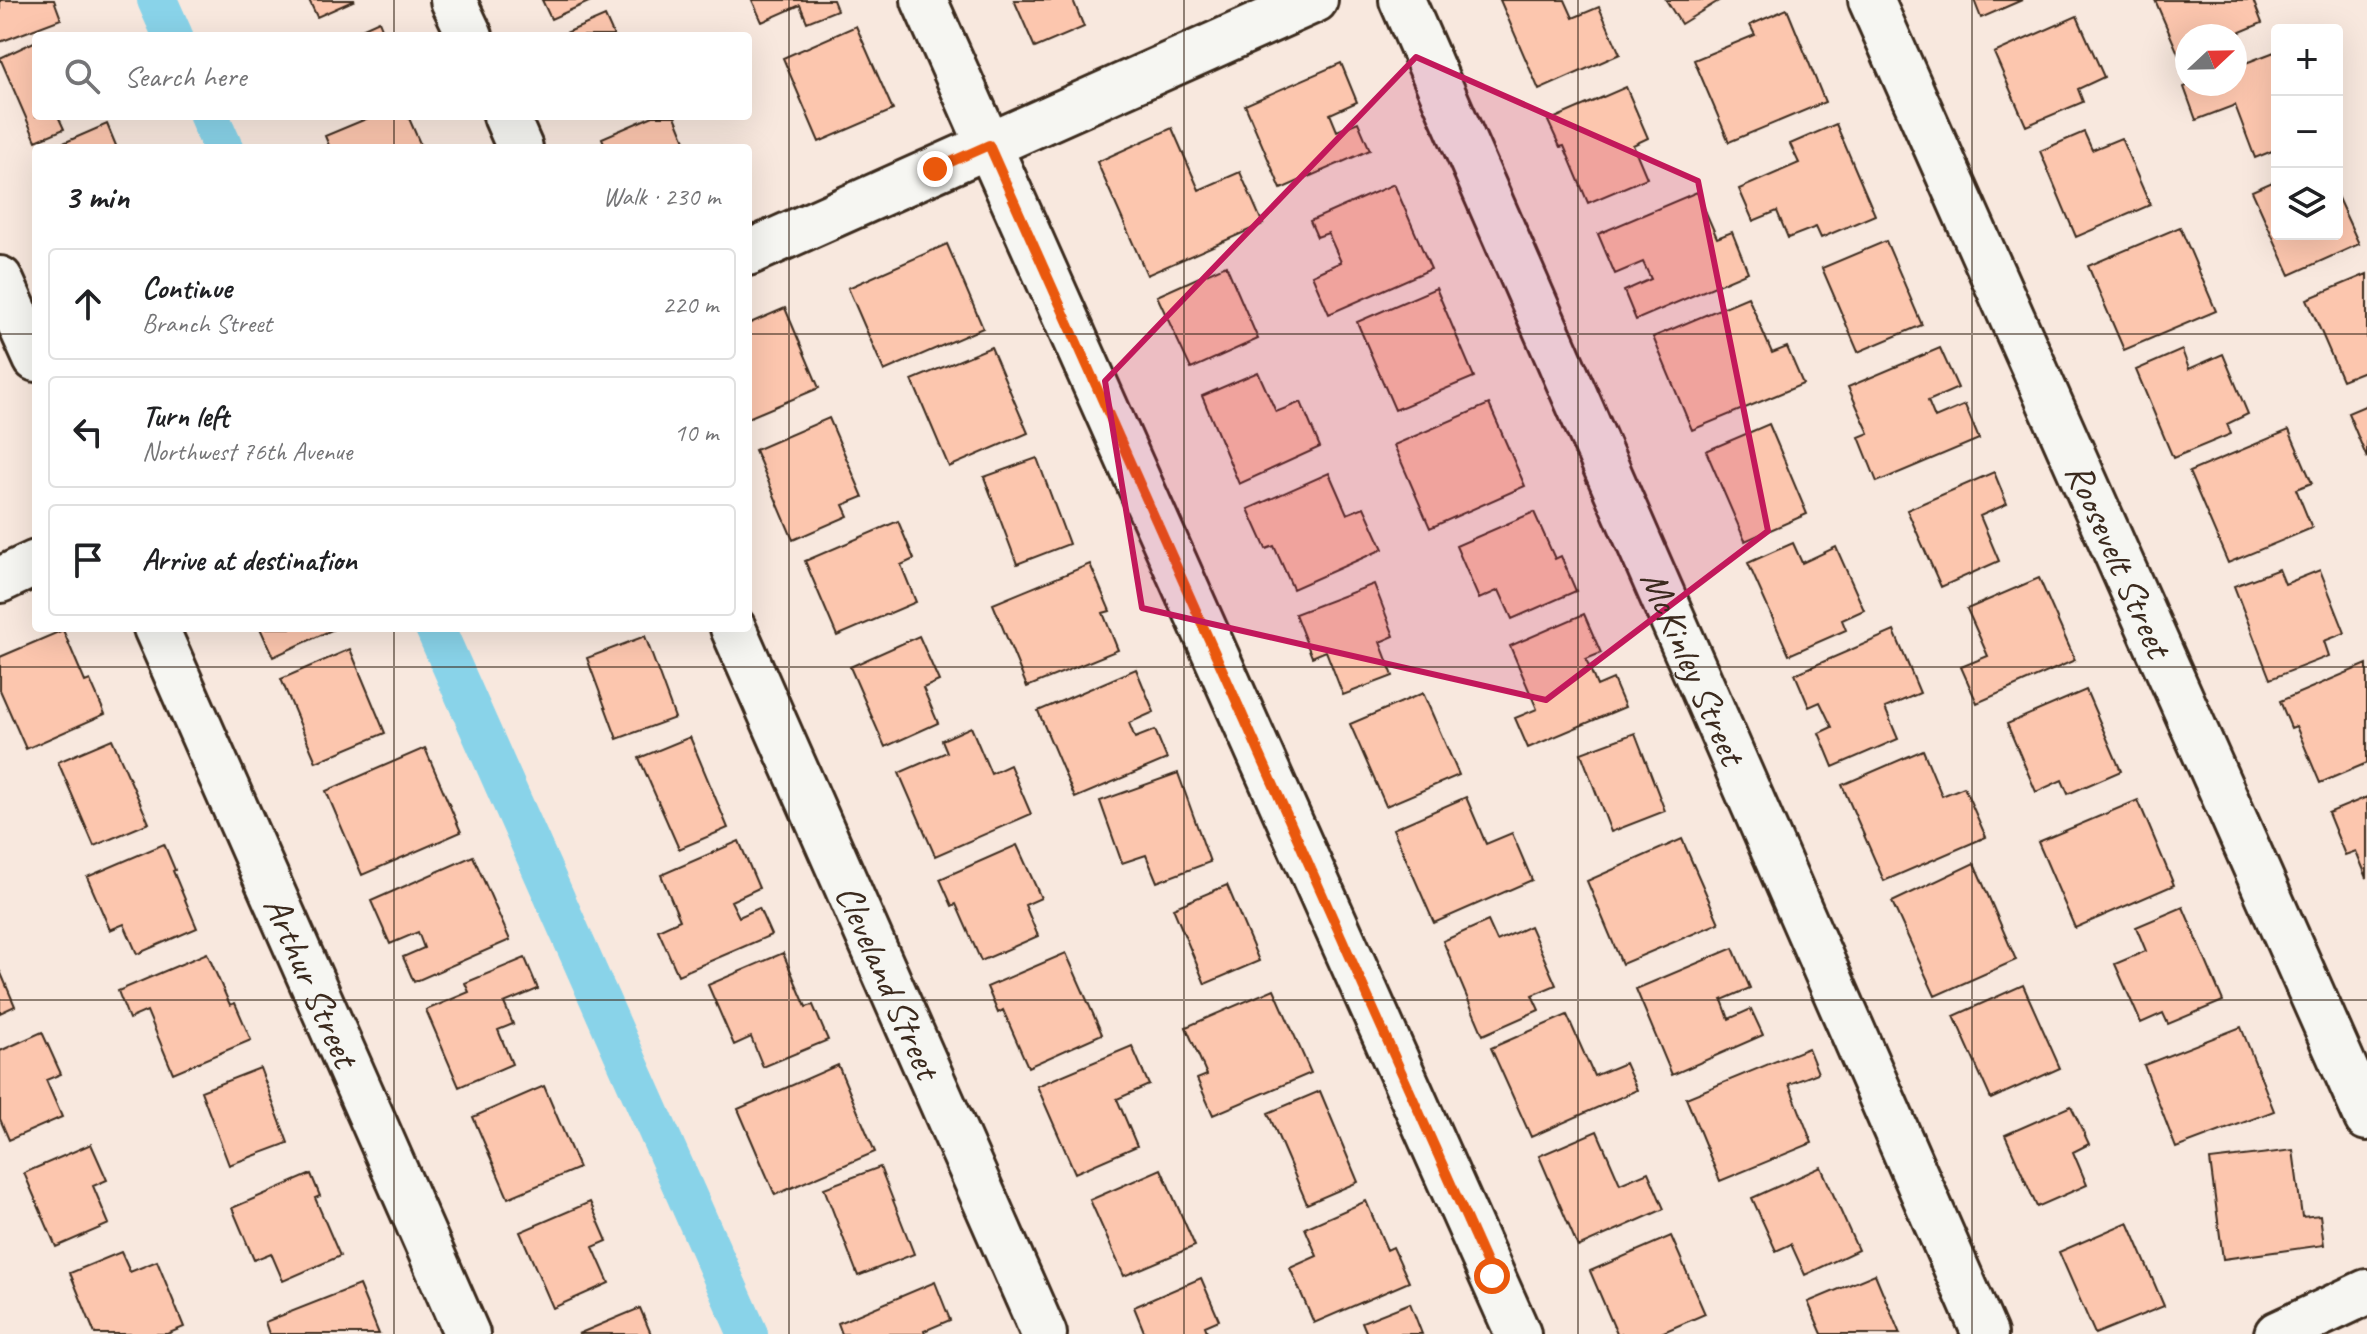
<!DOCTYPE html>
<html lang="en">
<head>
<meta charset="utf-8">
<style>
  body { margin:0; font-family:Caveat,sans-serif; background:#f6f6f6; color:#202124 }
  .controls { position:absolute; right:24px; top:24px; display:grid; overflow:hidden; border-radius:8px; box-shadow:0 8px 32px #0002 }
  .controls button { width:72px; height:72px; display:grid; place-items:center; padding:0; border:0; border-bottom:2px solid #e0e0e0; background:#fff; color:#202124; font:40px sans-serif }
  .compass { position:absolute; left:2175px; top:24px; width:72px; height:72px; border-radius:50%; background:#fff; box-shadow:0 8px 32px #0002; rotate:68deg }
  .stop { position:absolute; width:24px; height:24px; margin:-18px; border:6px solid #ea580c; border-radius:50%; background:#fff }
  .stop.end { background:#ea580c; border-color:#fff; box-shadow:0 2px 8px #0008 }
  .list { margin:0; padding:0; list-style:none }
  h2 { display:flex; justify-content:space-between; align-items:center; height:104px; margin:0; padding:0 32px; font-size:34px }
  h2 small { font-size:26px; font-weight:400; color:#757577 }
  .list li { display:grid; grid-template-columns:52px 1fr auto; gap:24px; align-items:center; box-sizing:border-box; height:112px; margin:0 16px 16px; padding:0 16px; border:2px solid #e0e0e0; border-radius:8px }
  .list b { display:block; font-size:30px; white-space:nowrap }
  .list p { margin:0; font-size:26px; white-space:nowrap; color:#757577 }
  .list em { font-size:26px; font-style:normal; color:#757577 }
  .icon { flex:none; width:44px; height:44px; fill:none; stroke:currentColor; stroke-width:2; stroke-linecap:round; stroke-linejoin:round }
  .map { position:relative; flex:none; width:2367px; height:1334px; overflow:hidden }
  .search { position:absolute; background:#fff; box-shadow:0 8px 32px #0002; left:32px; top:32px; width:720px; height:88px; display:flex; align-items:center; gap:20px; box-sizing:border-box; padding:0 28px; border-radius:8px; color:#757577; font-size:30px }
  .panel { position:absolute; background:#fff; box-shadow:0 8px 32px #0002; left:32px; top:144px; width:720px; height:488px; border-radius:8px }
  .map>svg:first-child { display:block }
</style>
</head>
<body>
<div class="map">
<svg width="2367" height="1334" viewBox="0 0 2367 1334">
  <rect width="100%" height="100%" fill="#f8e8de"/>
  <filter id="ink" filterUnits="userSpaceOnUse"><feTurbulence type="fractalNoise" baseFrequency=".0125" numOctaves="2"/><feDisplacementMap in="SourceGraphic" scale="16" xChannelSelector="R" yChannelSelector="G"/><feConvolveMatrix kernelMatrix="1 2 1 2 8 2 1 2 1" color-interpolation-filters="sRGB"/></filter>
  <g filter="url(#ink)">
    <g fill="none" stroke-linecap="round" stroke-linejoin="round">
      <path stroke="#89d3e9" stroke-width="40" d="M157,0L173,36
        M209,116L223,148
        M435,628L748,1334"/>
    </g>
    <path fill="#fcc6ae" stroke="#3b2a1e" stroke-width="2" d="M0,0H54L61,19L0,42Z
      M309,0H355L317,17Z
      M542,0H593L551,19Z
      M752,0H833L837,10L807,22L800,5L762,22Z
      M1014,0H1073L1084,27L1035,48Z
      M1500,0H1565L1573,18L1599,7L1620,54L1539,90Z
      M1666,0H1720L1681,24Z
      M1974,0H2022L1981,18Z
      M2155,0H2253L2262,23L2231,36H2187V55L2180,58Z
      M1787,9L1825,102L1729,142L1694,60L1755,35L1750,25Z
      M605,16L614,36H559Z
      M2077,16L2104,77L2078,89L2083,102L2026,126L1994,53Z
      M379,21L385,36H346Z
      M856,26L893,110L819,142L783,58Z
      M36,41V116H58L64,129L36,141L0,58Z
      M2277,51V149L2255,158L2235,105L2196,120L2184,87L2192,84H2235V67Z
      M1341,63L1357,102L1330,114L1337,131L1358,122L1370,150L1281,189L1245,105Z
      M1626,87L1648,138L1633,145L1647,178L1588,203L1564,146L1560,147L1548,121Z
      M373,116H408L422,148H330L325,136Z
      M653,116H675L688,148H606L602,138Z
      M107,124L117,148H52Z
      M1836,124L1875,215L1821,238L1816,227L1788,238L1777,211L1753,221L1739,189L1799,163L1790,144Z
      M1172,128L1199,190L1240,172L1263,224L1147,275L1097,162Z
      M2084,132L2092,150L2121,138L2150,205L2076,237L2040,151Z
      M2277,180V234H2337V196L2359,244L2290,275L2252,191Z
      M1394,184L1431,269L1329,314L1312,275L1341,262L1328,233L1317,237L1310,221Z
      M1697,192L1717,238L1732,232L1748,272L1636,320L1624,291L1651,279L1643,262L1615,274L1598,234Z
      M2180,227L2216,311L2124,350L2088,266Z
      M1886,241L1922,325L1858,352L1822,268Z
      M947,244L983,328L884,371L848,288Z
      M1226,265L1258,339L1191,369L1157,296Z
      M2367,274V370L2342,380L2307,299Z
      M1436,288L1474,377L1395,410L1357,322Z
      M1748,297L1772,353L1787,347L1803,384L1692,430L1653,337Z
      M785,308L819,388L748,418V324Z
      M991,347L1028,433L949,467L912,380Z
      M1940,348L1958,388L1928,401L1935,418L1965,405L1979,439L1877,482L1859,437L1869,433L1848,387Z
      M2182,350L2189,369L2223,354L2248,414L2227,424L2231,434L2173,458L2136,370Z
      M1258,372L1276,412L1301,402L1320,447L1239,484L1202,396Z
      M1489,404L1525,486L1430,528L1394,445Z
      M2367,405V458L2348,413Z
      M829,418L863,497L843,505L848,516L793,540L755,450Z
      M1769,424L1807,514L1745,541L1706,451Z
      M2289,430L2312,483L2296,489L2312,528L2228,563L2189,472Z
      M1037,458L1069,544L1017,564L984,477Z
      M1994,472L2007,504L1980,516L1999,561L1941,587L1907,510Z
      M1329,473L1347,514L1364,507L1383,549L1293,589L1274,546L1266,549L1248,509Z
      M1534,512L1555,559L1561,556L1576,591L1512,619L1499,590L1479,599L1456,546Z
      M898,521L914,559L901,565L916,602L837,636L805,561Z
      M1793,543L1802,563L1836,547L1864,610L1842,620L1846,630L1789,655L1748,563Z
      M1090,564L1110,611L1103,613L1118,650L1027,687L993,604Z
      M2279,569L2285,584L2320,570L2345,633L2324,641L2329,656L2270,679L2234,586Z
      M2039,578L2075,660L1977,703L1961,667L1988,656L1967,609Z
      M1374,584L1394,636L1380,642L1393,676L1343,695L1326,651L1312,657L1295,614Z
      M1584,614L1601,653L1586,659L1597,686L1613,679L1625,707L1528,748L1515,718L1537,709L1510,646Z
      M260,628H336L273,657Z
      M63,630L85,682L90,680L105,714L26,749L0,690V657Z
      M1894,631L1920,693L1885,708L1898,739L1833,767L1819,733L1832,727L1820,702L1809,707L1795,674Z
      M645,636L675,718L617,739L587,658Z
      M919,636L939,681L923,688L938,723L885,747L850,667Z
      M350,649L385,733L316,762L281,679Z
      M2367,664V763L2320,783L2296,726L2291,728L2280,701Z
      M1136,669L1154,712L1129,723L1135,738L1155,730L1167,759L1075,798L1038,711Z
      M2086,690L2121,771L2068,794L2062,780L2036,792L2007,724Z
      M1423,693L1459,775L1386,806L1350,724Z
      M971,727L991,774L1010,765L1031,814L935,856L899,773L947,752L942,740Z
      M1635,733L1665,811L1611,832L1581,753Z
      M690,737L728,828L679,849L639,758Z
      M112,739L149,823L94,846L58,762Z
      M425,748L461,832L362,875L326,791Z
      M1923,750L1942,796L1964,787L1986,837L1884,881L1842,785Z
      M1178,773L1210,862L1157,882L1146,855L1122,863L1100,801Z
      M1466,797L1486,844L1512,833L1532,880L1434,923L1393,829Z
      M2367,797V878L2356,851L2345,855L2328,813Z
      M2138,800L2174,885L2075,928L2038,842Z
      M1682,839L1719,923L1622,964L1587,881Z
      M739,841L759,888L731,901L739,917L759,908L771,935L678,975L658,930L680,920L661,875Z
      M164,844L175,870L173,871L197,928L137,954L124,924L110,930L87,877Z
      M1017,845L1041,898L1025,905L1038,936L981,961L956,904L952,906L940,879Z
      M473,856L510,940L414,982L403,957L424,948L418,932L390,944L371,901Z
      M1974,863L2016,960L1935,996L1892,902Z
      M1227,885L1259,961L1205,984L1173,908Z
      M2183,907L2223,1001L2168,1024L2163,1013L2141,1023L2115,964L2146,951L2136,927Z
      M1488,921L1497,941L1530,926L1556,985L1532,995L1539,1010L1483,1035L1443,941Z
      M1733,948L1750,988L1722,1000L1729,1019L1751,1009L1763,1035L1672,1075L1636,989Z
      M207,953L230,1005L235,1003L251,1040L173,1073L147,1011L129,1019L118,991Z
      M783,953L806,1007L813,1005L828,1040L763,1067L751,1037L734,1045L708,985Z
      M1066,953L1102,1034L1028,1067L1003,1010L998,1013L987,987Z
      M525,958L538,989L504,1003L513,1024L498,1030L512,1064L459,1087L426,1010L469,992L465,983Z
      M0,971L15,1006L0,1013Z
      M2023,985L2060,1068L1991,1099L1954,1016Z
      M1274,989L1311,1073L1213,1115L1197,1079L1207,1075L1186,1027Z
      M1567,1015L1594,1076L1625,1063L1637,1090L1531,1137L1491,1048Z
      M2241,1027L2274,1111L2176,1148L2144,1065Z
      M42,1032L61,1074L46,1080L62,1117L9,1140L0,1119V1051Z
      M1132,1046L1149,1085L1117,1099L1137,1146L1075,1173L1037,1086Z
      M1808,1048L1818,1073L1789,1084L1812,1143L1720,1181L1686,1098Z
      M838,1065L875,1152L775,1195L738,1109Z
      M260,1068L288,1143L229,1165L201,1091Z
      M544,1086L579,1168L508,1198L473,1117Z
      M1320,1091L1358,1182L1307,1204L1268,1113Z
      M2071,1106L2089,1144L2073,1152L2087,1185L2037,1207L2005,1135Z
      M1597,1131L1620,1184L1648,1172L1664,1209L1578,1247L1539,1156Z
      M91,1144L107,1180L93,1186L109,1224L56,1247L24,1173Z
      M2293,1150L2302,1217L2320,1215L2324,1245L2223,1259L2210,1160Z
      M880,1167L914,1254L858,1276L824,1188Z
      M1821,1167L1858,1250L1805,1275L1791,1244L1776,1251L1752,1198Z
      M1161,1169L1195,1246L1124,1276L1090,1200Z
      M311,1174L320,1196L315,1198L340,1256L283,1281L271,1253L254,1260L232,1208Z
      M1366,1201L1387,1250L1393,1247L1409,1282L1314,1323L1290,1268L1317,1256L1305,1228Z
      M590,1202L607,1241L593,1247L609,1283L553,1308L520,1232Z
      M2128,1222L2164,1306L2095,1334L2059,1252Z
      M1671,1236L1705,1314L1659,1334H1617L1590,1271Z
      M121,1252L130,1272L157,1261L184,1327L167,1334H95L70,1273Z
      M1875,1274L1900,1334H1822L1808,1302Z
      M1201,1278L1219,1320L1205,1326L1208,1334H1145L1134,1307Z
      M935,1282L950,1320L924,1331L925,1334H842L838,1323Z
      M359,1285L379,1334H269L265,1322Z
      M1410,1303L1422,1334H1367L1362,1322Z
      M640,1308L651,1334H578Z"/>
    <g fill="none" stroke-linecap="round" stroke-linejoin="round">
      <g stroke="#3b2a1e" stroke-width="50">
        <g id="minor">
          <path d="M453,0L470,36"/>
          <path d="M924,0L1518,1334"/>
          <path id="s1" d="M1402,0L1985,1334"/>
          <path id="s2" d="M1871,0L2367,1118"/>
          <path d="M506,116L520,148"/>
          <path d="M748,253L1315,0"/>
          <path d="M0,279L36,359"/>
          <path d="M0,580L36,563"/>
          <path id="s3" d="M156,628L467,1334"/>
          <path id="s4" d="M733,628L1044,1334"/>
          <path d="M2277,1334L2367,1292"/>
        </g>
      </g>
      <use href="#minor" stroke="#f6f6f2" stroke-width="44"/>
    </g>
  </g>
  <g fill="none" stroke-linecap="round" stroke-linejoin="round" filter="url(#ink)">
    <path stroke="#ea580c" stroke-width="10" d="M935,169L989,145L1492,1276"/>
  </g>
  <path fill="#c2185b" fill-opacity="0.2" stroke="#c2185b" stroke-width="6" stroke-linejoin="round" d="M1416,57L1698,181L1768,531L1546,700L1142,608L1105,381Z"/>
  <path fill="none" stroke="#3b2a1e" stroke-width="2" stroke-opacity="0.55" d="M394,0V36M789,0V1334M1184,0V1334M1578,0V1334M1972,0V1334M394,116V148M0,334H36M748,334H2367M394,628V1334M0,667H2367M0,1000H2367"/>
  <g text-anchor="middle" stroke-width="6" stroke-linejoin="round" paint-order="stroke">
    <g font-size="38" fill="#3b2a1e" stroke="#f6f6f2">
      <text dy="13" stroke="none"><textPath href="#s2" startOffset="612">Roosevelt Street</textPath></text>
      <text dy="13" stroke="none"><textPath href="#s1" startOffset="728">McKinley Street</textPath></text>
      <text dy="13" stroke="none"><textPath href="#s3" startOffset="386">Arthur Street</textPath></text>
      <text dy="13" stroke="none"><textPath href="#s4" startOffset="386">Cleveland Street</textPath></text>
    </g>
  </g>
</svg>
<div class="controls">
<button>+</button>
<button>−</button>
<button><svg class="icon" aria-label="layers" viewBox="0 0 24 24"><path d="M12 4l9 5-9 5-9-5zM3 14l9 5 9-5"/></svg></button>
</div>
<svg class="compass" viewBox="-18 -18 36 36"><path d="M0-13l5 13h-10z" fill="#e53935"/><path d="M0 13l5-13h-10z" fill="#757577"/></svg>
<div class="stop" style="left:1492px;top:1276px"></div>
<div class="stop end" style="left:935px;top:169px"></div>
<div class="search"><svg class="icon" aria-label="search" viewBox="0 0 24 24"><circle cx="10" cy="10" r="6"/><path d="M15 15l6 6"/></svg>Search here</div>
<section class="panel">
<h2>3 min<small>Walk · 230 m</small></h2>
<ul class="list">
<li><svg class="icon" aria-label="ahead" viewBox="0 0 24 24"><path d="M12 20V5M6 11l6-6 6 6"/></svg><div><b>Continue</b><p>Branch Street</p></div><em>220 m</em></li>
<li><svg class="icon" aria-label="left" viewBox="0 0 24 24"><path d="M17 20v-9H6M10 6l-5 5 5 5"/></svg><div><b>Turn left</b><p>Northwest 76th Avenue</p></div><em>10 m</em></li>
<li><svg class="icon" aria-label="arrive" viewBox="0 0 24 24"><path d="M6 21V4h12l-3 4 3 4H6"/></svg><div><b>Arrive at destination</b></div></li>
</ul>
</section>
</div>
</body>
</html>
